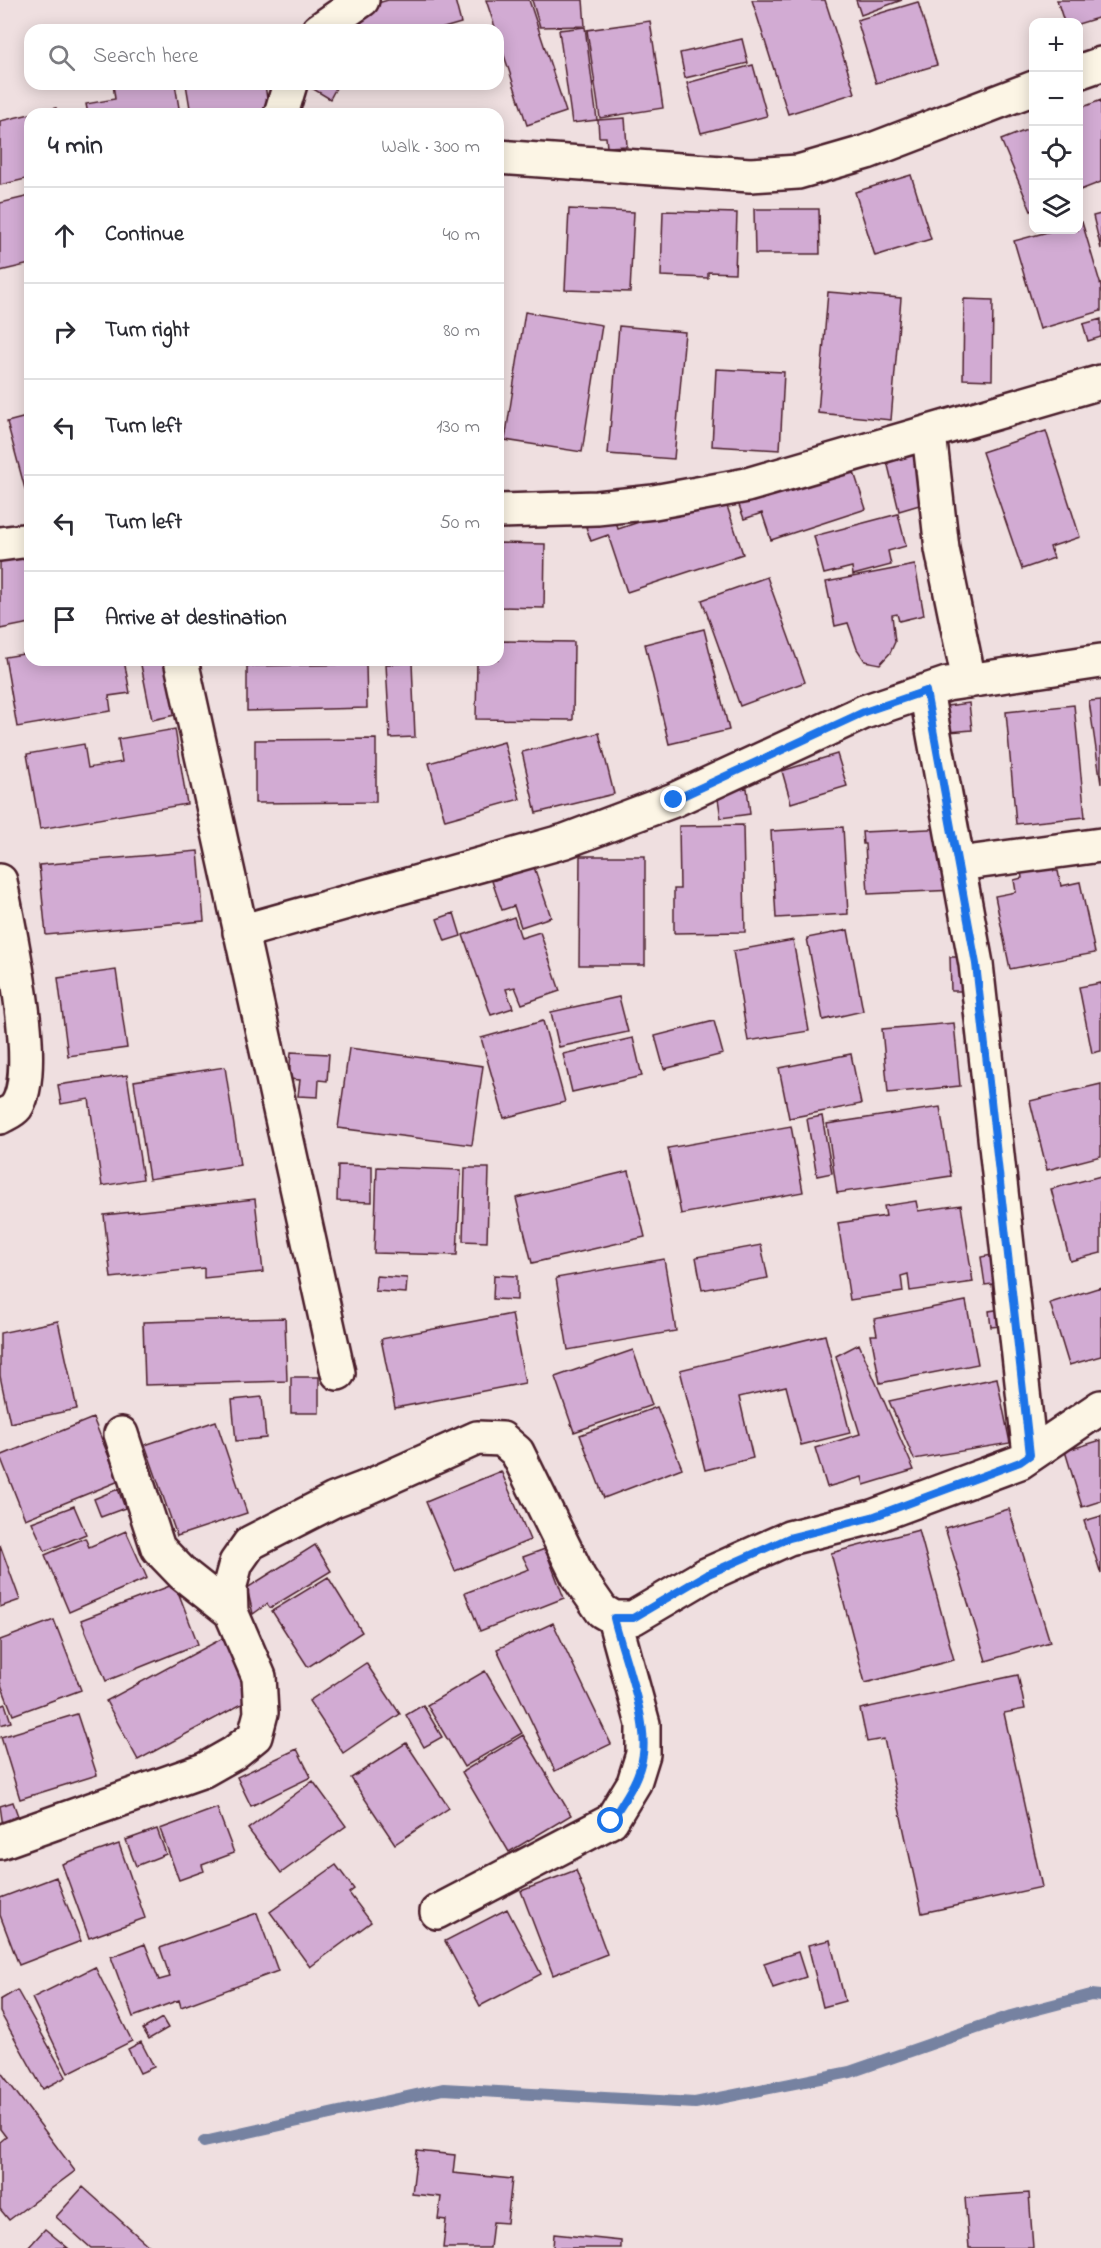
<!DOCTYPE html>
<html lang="en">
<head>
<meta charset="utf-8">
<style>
  body { margin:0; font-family:"Indie Flower",sans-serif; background:#f2f2f3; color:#2b2b33 }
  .controls { position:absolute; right:18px; top:18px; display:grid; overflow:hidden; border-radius:12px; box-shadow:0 3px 15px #0003 }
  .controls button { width:54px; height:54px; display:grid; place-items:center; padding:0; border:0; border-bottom:2px solid #e1e1e2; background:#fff; color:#2b2b33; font:30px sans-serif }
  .stop { position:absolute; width:18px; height:18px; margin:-14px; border:4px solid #1a73e8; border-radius:50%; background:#fff }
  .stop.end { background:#1a73e8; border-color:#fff; box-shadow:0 2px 6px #0008 }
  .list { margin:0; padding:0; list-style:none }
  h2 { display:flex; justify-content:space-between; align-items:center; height:78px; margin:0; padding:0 24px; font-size:26px }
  h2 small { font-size:20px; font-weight:400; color:#7c7c81 }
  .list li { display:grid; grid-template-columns:39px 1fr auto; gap:18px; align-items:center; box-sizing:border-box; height:96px; padding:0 24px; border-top:2px solid #e1e1e2 }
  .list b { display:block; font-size:22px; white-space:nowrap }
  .list em { font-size:20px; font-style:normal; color:#7c7c81 }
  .icon { flex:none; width:33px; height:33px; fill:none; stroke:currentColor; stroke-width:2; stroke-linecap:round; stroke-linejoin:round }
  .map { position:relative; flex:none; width:1101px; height:2248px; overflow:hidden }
  .search { position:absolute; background:#fff; box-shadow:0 3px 15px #0003; left:24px; top:24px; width:480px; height:66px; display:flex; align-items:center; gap:15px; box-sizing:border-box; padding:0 21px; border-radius:18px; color:#7c7c81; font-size:22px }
  .panel { position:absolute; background:#fff; box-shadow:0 3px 15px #0003; left:24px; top:108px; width:480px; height:558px; border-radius:18px }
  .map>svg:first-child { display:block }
</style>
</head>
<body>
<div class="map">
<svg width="1101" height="2248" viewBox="0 0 1101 2248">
  <rect width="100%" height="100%" fill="#efdfe0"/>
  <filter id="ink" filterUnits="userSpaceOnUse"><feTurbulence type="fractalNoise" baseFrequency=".0167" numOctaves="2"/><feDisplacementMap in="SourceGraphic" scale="12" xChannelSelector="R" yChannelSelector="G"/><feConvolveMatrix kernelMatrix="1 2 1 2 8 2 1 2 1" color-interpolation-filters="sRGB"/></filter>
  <g filter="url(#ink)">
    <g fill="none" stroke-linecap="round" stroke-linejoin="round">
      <path stroke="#7682a1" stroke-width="12" d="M204,2142L443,2089L695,2103L850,2072L1011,2016L1091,1995L1101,1996"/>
    </g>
    <path fill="#d2abd3" stroke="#4a1f2b" stroke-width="1.5" d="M388,0H455L461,23L437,30H363L357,9Z
      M486,0H529L566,112L527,125L498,37V30H496Z
      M532,0H583L585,26L540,27Z
      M752,0H825L855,93L788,114Z
      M856,0H902L861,15Z
      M1057,0H1101V17L1078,24L1064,22Z
      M918,2L937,65L876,83L857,20Z
      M650,21L663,108L600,118L587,30Z
      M585,27L597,120L572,123L559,30Z
      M742,39L748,63L685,78L680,53Z
      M753,65L767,116L701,133L687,83Z
      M113,84H175L180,114H88L86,104L115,99Z
      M186,84H265L269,114H191Z
      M305,84H338L330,99Z
      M1101,100V182L1078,191V109Z
      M56,108L58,114H30V178L0,185V121Z
      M625,118L627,146L607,147L606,137H599L598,120Z
      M1034,127V209L1031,211L1001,140Z
      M911,175L931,239L875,256L855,192Z
      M30,196V264L0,271V203Z
      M569,209L634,212L630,292L565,290Z
      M754,209H819L820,254H755Z
      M663,211L737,213L735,273L708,272V278L661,276Z
      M1101,214V249L1093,216Z
      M1082,222L1101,286V311L1040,329L1014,241L1055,230H1078V223Z
      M828,292L901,298L891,420L818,413Z
      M964,299L993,300L992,380L963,379Z
      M525,312L602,325L582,452L505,440Z
      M1101,319V337L1088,341L1083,324Z
      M619,326L685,332L674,459L608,454Z
      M716,369L784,372L780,450L712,446Z
      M30,416V488L25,489L7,422Z
      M1046,431L1080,537L1050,547L1054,558L1022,569L982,452Z
      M920,448L933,501L899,511L886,457Z
      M850,460L866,509L771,540L762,513L744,519L736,497Z
      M723,494L743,554L627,592L608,535L591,541L586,527L615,517L618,529Z
      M898,514L906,546L888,551L891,565L853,575L852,567L824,574L814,536Z
      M498,543L545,544L544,608L498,607Z
      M30,554V623L0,629V560Z
      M915,565L924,615L899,621L897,614L892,615L895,642L890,653L880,664L865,661L857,649L848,623L835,626L826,582Z
      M767,577L805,682L740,706L702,600Z
      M704,629L729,730L669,744L645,644Z
      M498,641L574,642L573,720L476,719L477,660H498Z
      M30,653V660H124L130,693L109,696L111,711L17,727L5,657Z
      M140,660H169L180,714L152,720Z
      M412,663L415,737L390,738L386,664Z
      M366,664L367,708L247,711V666Z
      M1101,700V784L1089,701Z
      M969,703L972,730L949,732L947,706Z
      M1074,705L1085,817L1016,824L1006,712Z
      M175,729L187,804L40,829L27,754L84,744L88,768L122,762L118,739Z
      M599,733L614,794L536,813L522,752Z
      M376,739V802L255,803V740Z
      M504,742L520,799L445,820L429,763Z
      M837,754L847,786L791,803L782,771Z
      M747,788L750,814L721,818L717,792Z
      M743,825L745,932L674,933V889H680L679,826Z
      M843,827L848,914L776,918L771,831Z
      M951,828L955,890L868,894L865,844H863L862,832Z
      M198,851L204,921L46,935L39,865Z
      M580,856H645V965H579Z
      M1053,866L1054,871H1058L1061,886L1080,882L1095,953L1010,969L995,896L1016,892L1014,880L1022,878L1021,871Z
      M534,867L551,917L521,927L514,906L502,910L492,881Z
      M454,913L461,936L445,941L437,919Z
      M514,917L521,938L540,932L560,991L522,1004L515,987L506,989L513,1008L491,1015L463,935Z
      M848,930L863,1011L823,1020L807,938Z
      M793,940L809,1031L748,1041L733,951Z
      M950,957H974V991H951Z
      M116,970L127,1048L68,1056L58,978Z
      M1101,983V1051L1092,1053L1079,987Z
      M619,997L628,1032L559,1047L551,1012Z
      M543,1021L565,1102L504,1118L481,1038Z
      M714,1021L723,1054L664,1069L655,1036Z
      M954,1023L960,1086L888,1093L882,1029Z
      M633,1038L642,1076L572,1092L563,1054Z
      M349,1048L483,1066L472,1145L338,1128Z
      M291,1052L329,1054L327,1081L319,1080L318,1097L298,1096L300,1080L289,1079Z
      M851,1054L861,1104L789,1118L779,1068Z
      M225,1067L240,1165L149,1179L134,1081Z
      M127,1075L143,1179L102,1186L89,1099L61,1104L58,1085Z
      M1101,1084V1156L1047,1170L1030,1101Z
      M940,1107L951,1176L837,1193L827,1124Z
      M822,1116L832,1173L817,1176L807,1119Z
      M791,1126L803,1192L681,1214L668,1148Z
      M338,1165L372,1166V1202L337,1201Z
      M377,1167L461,1170L457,1255L374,1253Z
      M465,1168H489L487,1242L463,1241Z
      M629,1171L645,1237L532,1263L516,1198Z
      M1101,1176V1253L1070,1261L1051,1189Z
      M255,1199L263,1272L204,1278V1268L111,1278L104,1215Z
      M916,1201L918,1211L961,1205L973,1282L910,1291L908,1274L901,1276L903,1292L850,1300L838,1223L886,1216L884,1206Z
      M761,1245L768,1278L702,1290L696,1257Z
      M1003,1253L1010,1298L994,1301L992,1284L985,1285L981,1257Z
      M664,1259L676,1331L568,1350L556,1278Z
      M494,1275L517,1276V1300L493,1299Z
      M376,1276L407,1278L406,1293L375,1291Z
      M1101,1287V1356L1069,1365L1050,1303Z
      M966,1301L978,1364L880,1383L871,1335H877L874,1319Z
      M1008,1308L1010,1325L991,1327L989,1311Z
      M512,1314L525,1383L395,1408L381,1339Z
      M285,1318L287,1381L145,1385L143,1322Z
      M58,1321L77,1409L10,1423L0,1376V1333Z
      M825,1335L850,1433L801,1445L786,1386L739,1397L753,1458L705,1470L680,1370Z
      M859,1344L914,1470L864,1485L862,1477L827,1487L815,1448L860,1434L836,1356Z
      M633,1350L652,1405L574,1432L555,1377Z
      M291,1377H319V1413H291Z
      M997,1378L1010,1443L914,1459L889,1401Z
      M262,1397L266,1438L236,1441L232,1400Z
      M657,1407L682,1468L604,1498L580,1435Z
      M93,1418L119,1481L25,1519L0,1456Z
      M216,1421L247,1513L177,1536L145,1445Z
      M1101,1440V1501L1082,1507L1065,1451Z
      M501,1471L530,1540L455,1571L426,1502Z
      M118,1489L125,1508L101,1517L94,1499Z
      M74,1506L86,1534L45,1551L32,1522Z
      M1009,1509L1050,1642L986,1661L945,1528Z
      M1101,1516V1574L1084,1521Z
      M919,1530L954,1660L865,1683L831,1553Z
      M126,1531L147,1578L69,1612L45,1555L85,1538L89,1547Z
      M0,1545L20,1600L0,1607Z
      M315,1545L331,1571L270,1608L267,1604L253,1614L247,1588Z
      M545,1549L564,1598L480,1631L465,1593L529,1569L523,1557Z
      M328,1577L362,1632L308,1667L272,1611Z
      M175,1584L198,1644L106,1681L81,1620Z
      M54,1620L81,1690L13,1715L0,1682V1640Z
      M553,1623L611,1744L555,1771L497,1649Z
      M223,1638L255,1697L138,1760L106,1701Z
      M366,1663L400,1714L343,1753L309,1701Z
      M485,1671L522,1733L464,1767L427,1705Z
      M1018,1675L1025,1709L1004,1713L1042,1887L922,1913L884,1739L867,1742L860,1709Z
      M5,1704L11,1722L0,1725V1706Z
      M423,1705L442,1737L424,1747L406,1715Z
      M77,1714L97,1775L20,1799L1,1737Z
      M523,1735L571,1815L509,1852L462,1772Z
      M406,1743L449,1808L395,1844L351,1778Z
      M297,1749L311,1777L251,1806L237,1777Z
      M313,1781L346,1826L281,1873L248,1829Z
      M13,1802L22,1827L4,1833L0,1806Z
      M217,1808L234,1853L202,1865L204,1871L179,1880L160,1829Z
      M157,1829L166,1854L136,1866L126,1840Z
      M119,1844L145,1918L89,1938L62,1864Z
      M336,1865L354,1889L349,1893L371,1922L310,1967L270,1912Z
      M576,1870L607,1954L553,1975L521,1891Z
      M56,1877L81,1941L19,1965L0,1915V1898Z
      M507,1909L541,1974L480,2006L445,1941Z
      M257,1913L278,1971L181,2007L179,2000L133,2017L111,1957L145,1944L159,1980L170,1977L160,1948Z
      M830,1940L845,2001L823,2007L808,1945Z
      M798,1952L806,1977L773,1988L764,1963Z
      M95,1967L132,2041L68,2073L32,1998Z
      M17,1990L66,2077L43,2089L0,2012V2000Z
      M162,2018L168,2028L149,2039L143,2029Z
      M141,2042L154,2067L140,2073L128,2049Z
      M0,2071L75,2171L9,2220L0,2209V2142L6,2137L0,2129Z
      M417,2151L455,2155L453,2173L512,2179L507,2223L493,2222L490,2248H443L446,2220L438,2219L441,2197L412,2194Z
      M83,2187L151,2248H91L56,2217Z
      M1029,2193L1033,2248H969L965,2198Z
      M45,2229L68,2248H28Z
      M554,2234L621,2241V2248H553Z"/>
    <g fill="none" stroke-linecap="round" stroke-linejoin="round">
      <g stroke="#4a1f2b" stroke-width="38">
        <path id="street" d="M319,30L362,0
          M1078,72L1101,64
          M281,114L290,84
          M498,157L750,175L798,172L867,152L1034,88
          M929,433L942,549L969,681
          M498,511L597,508L654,502L747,485L1101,382
          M0,544L30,540
          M181,660L338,1373
          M926,691L976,964L1030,1455
          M959,864L1101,845
          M0,881C8,927 42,1071 16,1107C12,1112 5,1114 0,1117
          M240,932L565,841L674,800L864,712L947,684L1101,661
          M121,1434L158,1548L183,1574L231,1612
          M0,1842L204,1770L234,1753L255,1736L261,1713L259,1677L231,1612L230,1585L236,1563L250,1543L334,1500L368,1487L477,1438L502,1439L517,1452L579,1578L602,1611L614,1618H633L706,1575L789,1538L872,1517L1020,1462L1101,1407
          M437,1912L611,1821L634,1783L643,1754V1724L614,1618"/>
      </g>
      <use href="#street" stroke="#fcf5e5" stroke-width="33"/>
    </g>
  </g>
  <g fill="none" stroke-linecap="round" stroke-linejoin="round" filter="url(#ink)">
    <path stroke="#1a73e8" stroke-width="8" d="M611,1821C624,1800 640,1779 643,1754C648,1717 623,1656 614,1618H633L706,1575L789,1538L872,1517L1020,1462L1030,1455L976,964L926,691L864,712L674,800"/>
  </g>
</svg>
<div class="controls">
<button>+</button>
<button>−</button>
<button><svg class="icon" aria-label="locate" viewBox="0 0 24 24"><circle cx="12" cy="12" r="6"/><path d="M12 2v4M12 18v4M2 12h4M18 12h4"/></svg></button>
<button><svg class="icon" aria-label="layers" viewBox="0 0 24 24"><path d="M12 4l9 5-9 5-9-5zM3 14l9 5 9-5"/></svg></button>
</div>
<div class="stop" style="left:611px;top:1821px"></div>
<div class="stop end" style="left:674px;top:800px"></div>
<div class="search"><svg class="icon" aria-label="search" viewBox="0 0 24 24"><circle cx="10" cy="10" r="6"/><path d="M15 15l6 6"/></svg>Search here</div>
<section class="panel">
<h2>4 min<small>Walk · 300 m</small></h2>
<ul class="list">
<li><svg class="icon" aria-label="ahead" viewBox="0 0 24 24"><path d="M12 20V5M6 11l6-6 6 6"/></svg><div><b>Continue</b></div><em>40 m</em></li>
<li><svg class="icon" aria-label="right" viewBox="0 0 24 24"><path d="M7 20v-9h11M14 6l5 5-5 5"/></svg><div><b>Turn right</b></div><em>80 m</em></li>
<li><svg class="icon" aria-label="left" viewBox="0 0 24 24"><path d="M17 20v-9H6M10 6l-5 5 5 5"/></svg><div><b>Turn left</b></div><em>130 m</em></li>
<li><svg class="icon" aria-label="left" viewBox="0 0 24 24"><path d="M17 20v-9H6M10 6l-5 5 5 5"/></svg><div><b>Turn left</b></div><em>50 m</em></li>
<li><svg class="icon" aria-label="arrive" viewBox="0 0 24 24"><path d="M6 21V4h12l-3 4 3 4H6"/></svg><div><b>Arrive at destination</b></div></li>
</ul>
</section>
</div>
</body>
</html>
